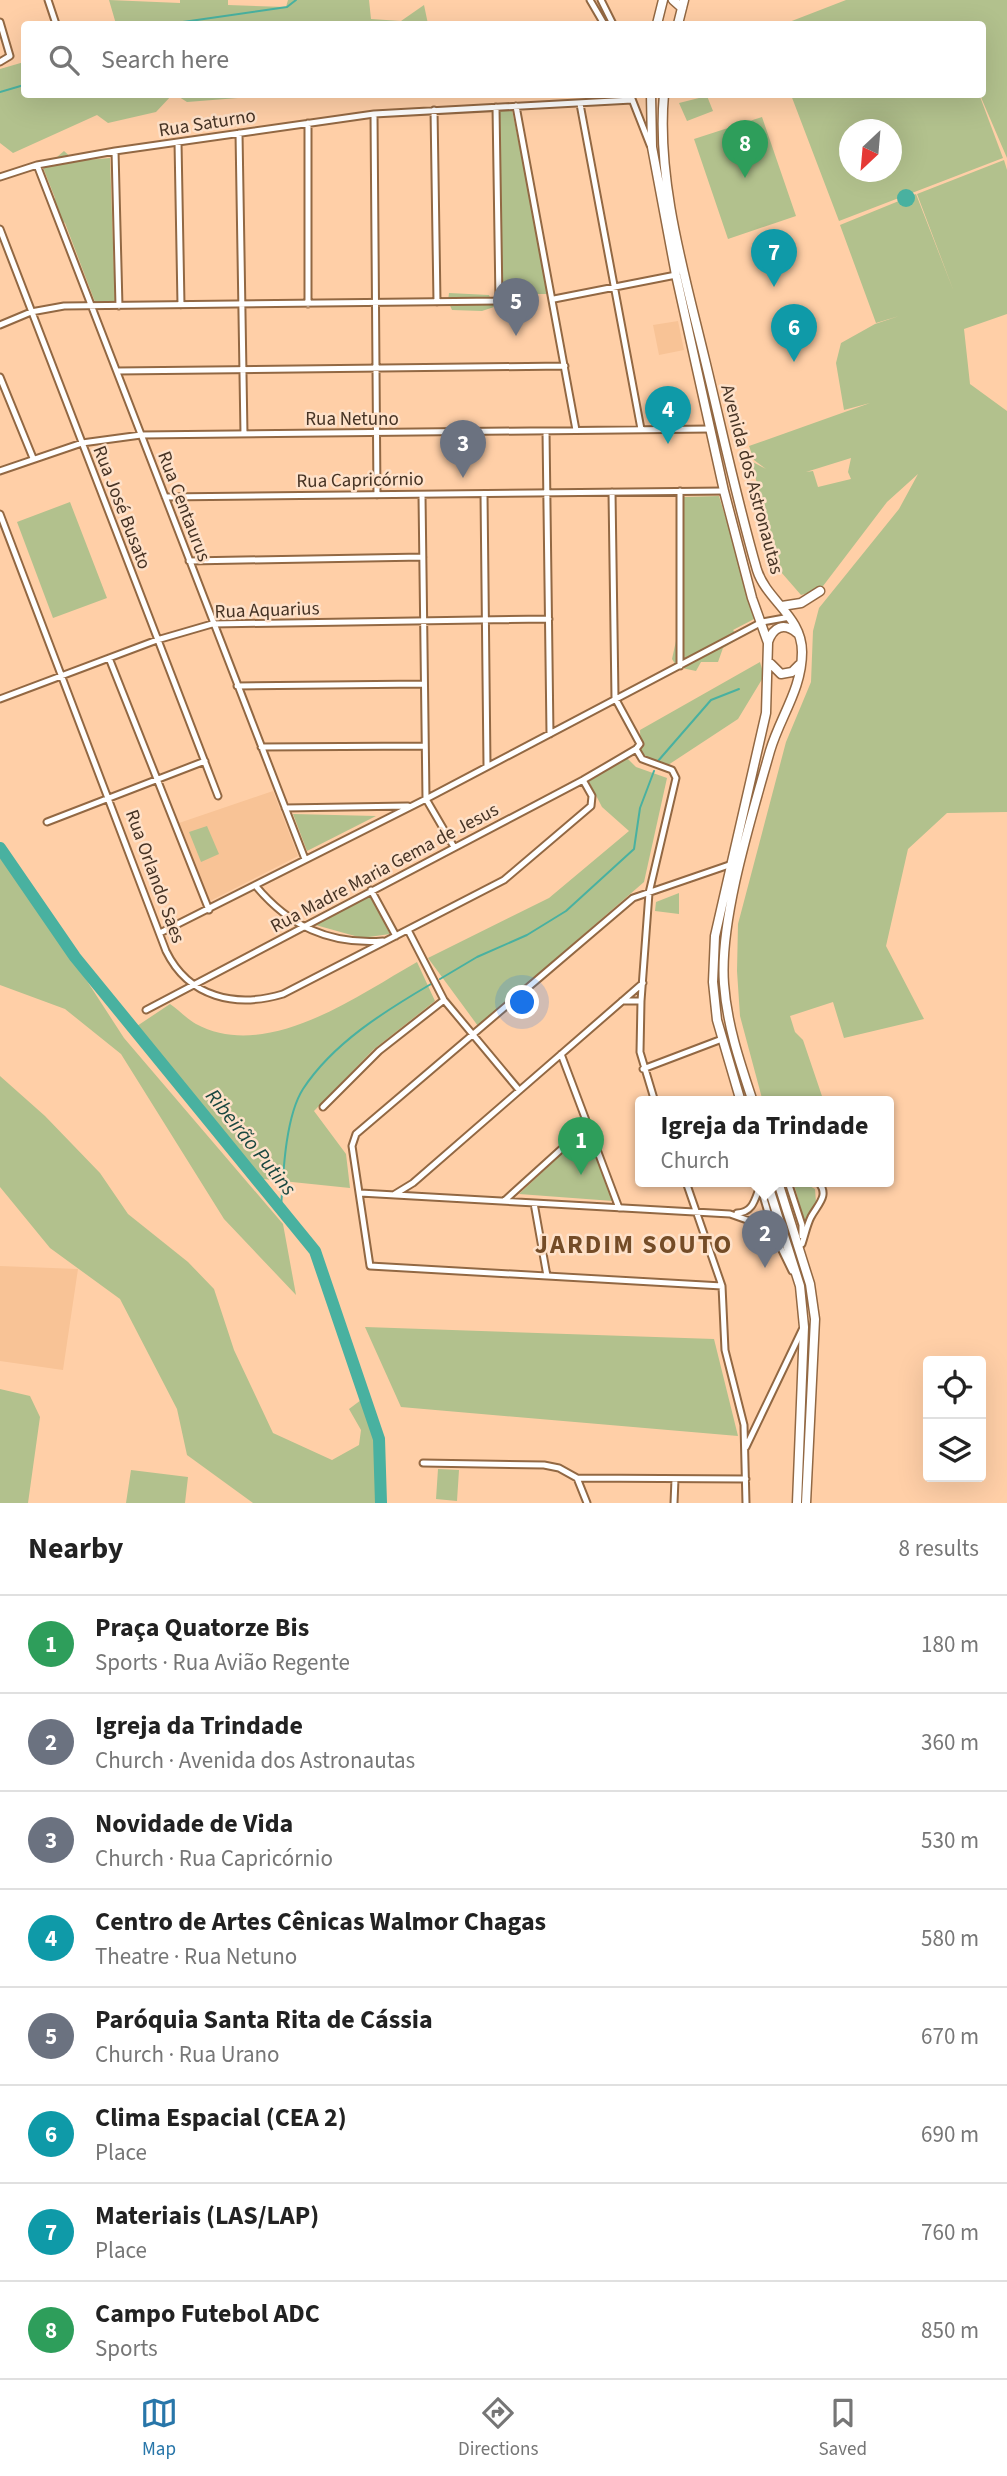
<!DOCTYPE html>
<html lang="en">
<head>
<meta charset="utf-8">
<style>
  body { margin:0; font-family:"Source Sans 3",sans-serif; background:#f6f6f6; color:#222 }
  .controls { position:absolute; right:21px; bottom:21px; display:grid; overflow:hidden; border-radius:7px; box-shadow:0 7px 28px #0002 }
  .controls button { width:63px; height:63px; display:grid; place-items:center; padding:0; border:0; border-bottom:2px solid #e0e0e0; background:#fff; color:#222; font:35px sans-serif }
  .compass { position:absolute; left:839px; top:119px; width:63px; height:63px; border-radius:50%; background:#fff; box-shadow:0 7px 28px #0002; rotate:206deg }
  .you { position:absolute; left:523px; top:1003px; width:24px; height:24px; margin:-18px; border:5px solid #fff; border-radius:50%; background:#1a73e8; box-shadow:0 0 0 10px #1a73e833 }
  .badge { display:grid; place-items:center; width:46px; height:46px; border-radius:50%; background:#2876a9; color:#fff; font-size:23px; font-weight:700 }
  .pin { position:absolute; translate:-50% -58px; filter:drop-shadow(0 2px 4px #0008) }
  .pin::after { content:''; position:absolute; top:37px; width:24px; height:21px; background:inherit; clip-path:polygon(0 0,100% 0,50% 100%) }
  .popup { position:absolute; left:635px; top:1096px; width:259px; height:91px; box-sizing:border-box; display:grid; place-content:center; border-radius:7px; background:#fff; filter:drop-shadow(0 2px 5px #0005); font-size:23px; white-space:nowrap; color:#767676 }
  .popup b { font-size:26px; color:#222 }
  .popup::after { content:''; position:absolute; left:50%; top:100%; margin-left:-14px; border:14px solid transparent; border-top-color:#fff }
  .list { margin:0; padding:0; list-style:none }
  h2 { display:flex; justify-content:space-between; align-items:center; height:91px; margin:0; padding:0 28px; font-size:30px }
  h2 small { font-size:23px; font-weight:400; color:#767676 }
  .list li { display:grid; grid-template-columns:46px 1fr auto; gap:21px; align-items:center; box-sizing:border-box; height:98px; padding:0 28px; border-top:2px solid #e0e0e0 }
  .list b { display:block; font-size:26px; white-space:nowrap }
  .list p { margin:0; font-size:23px; white-space:nowrap; color:#767676 }
  .list em { font-size:23px; font-style:normal; color:#767676 }
  .icon { flex:none; width:38px; height:38px; fill:none; stroke:currentColor; stroke-width:2; stroke-linecap:round; stroke-linejoin:round }
  .map { position:relative; flex:none; width:1007px; height:1503px; overflow:hidden }
  .search { position:absolute; background:#fff; box-shadow:0 7px 28px #0002; left:21px; right:21px; top:21px; height:77px; display:flex; align-items:center; gap:18px; box-sizing:border-box; padding:0 24px; border-radius:7px; color:#767676; font-size:26px }
  .sheet { height:875px; background:#fff }
  nav { display:flex; justify-content:space-around; align-items:center; box-sizing:border-box; height:98px; border-top:2px solid #e0e0e0; background:#fff; font-size:19px; color:#767676 }
  nav a { display:grid; justify-items:center; gap:4px }
  nav .on { color:#2876a9 }
  .map>svg:first-child { display:block }
</style>
</head>
<body>
<div class="map">
<svg width="1007" height="1503" viewBox="0 0 1007 1503">
  <rect width="100%" height="100%" fill="#ffcfa7"/>
  <path fill="#f8c396" d="M678,321L684,350L659,355L653,325Z
    M273,791L298,856L210,901L179,823Z
    M0,1266L78,1269L63,1370L0,1361Z"/>
  <path fill="#b2c18d" fill-rule="evenodd" d="M109,0L180,3V0H228V5L286,7L288,0H369L371,19L401,21L424,5L428,24H116Z
    M846,0H1007V158L980,95L982,94V24H784Z
    M24,62V94L172,95L156,112L108,123L97,115L13,153L0,143V69Z
    M979,94L1003,158L839,221L791,95ZM850,130H892V172H850Z
    M176,95H241L238,98L187,102Z
    M707,96L713,111L687,121L679,103Z
    M512,110L550,294H502L498,111Z
    M762,117L796,216L728,239L694,139Z
    M64,151L75,161L110,158L115,301L95,302L65,223L53,215L50,205L55,198L42,165L49,164Z
    M1004,160L1007,170V314L964,329L970,384L1007,411V812L947,813L908,849L886,946L924,1019L844,1038L833,1002L790,1016L795,1032L803,1040L824,1102H763L740,1016L737,971L738,924L786,742L811,682L813,631L819,608L899,509L918,474L887,502L820,590L801,595L781,572L751,461L766,469L754,460L749,446L870,403L844,410L836,363L841,343L875,324L899,316L876,323L840,225L916,194L954,292L917,194ZM851,458L848,472L851,479L818,487L813,471L806,472Z
    M449,293L489,295L494,307L482,311L452,310L448,301Z
    M719,496L756,618L733,630L740,638L723,648L718,662H701L696,671L677,667L672,659L676,641L684,639L683,497Z
    M70,502L107,598L53,618L17,522Z
    M760,662L764,676L738,719L665,767L641,755L640,730Z
    M627,758L636,767L667,778L644,882L478,1026L428,958L549,898L629,831L602,807L588,780Z
    M293,814L376,816L307,851Z
    M207,826L219,854L201,862L189,832Z
    M0,847L124,1038L283,1224L296,1295L224,1219L121,1054L65,1009L0,985Z
    M679,893V914L655,911L656,902Z
    M369,895L390,934L362,938L312,924Z
    M417,962L435,1001L373,1050L314,1111L346,1154L350,1188L263,1179L137,1026L170,1004C179,1010 187,1019 196,1024C267,1062 357,996 417,962Z
    M0,1076L45,1116L100,1173L128,1214L188,1262L214,1289L234,1350L273,1433L332,1460L359,1445L361,1430L349,1409L365,1397L379,1439L381,1503H253L187,1455L177,1409L120,1299L50,1248L0,1187Z
    M587,1130L613,1201L519,1194Z
    M794,1184H806L815,1189L816,1202L805,1224Z
    M365,1327L714,1339L738,1436L401,1407Z
    M0,1389L30,1396L40,1417L28,1503H0Z
    M438,1469L459,1470L457,1501L436,1499Z
    M131,1470L188,1477L185,1503H126Z"/>
  <path fill="#49b1a0" d="M897 198a9 9 0 1 1 18 0a9 9 0 1 1-18 0Z"/>
  <g fill="none" stroke-linecap="round" stroke-linejoin="round">
    <path stroke="#49b1a0" stroke-width="2" d="M169,24L287,7L296,0
      M0,92L24,85
      M658,761L711,700L739,689
      M440,979L477,957L527,935L566,911L634,849L640,808L654,771
      M281,1209C283,1176 285,1117 303,1089C333,1043 385,1011 431,984"/>
    <path stroke="#49b1a0" stroke-width="12" d="M0,848L75,957L315,1251L379,1439L381,1503"/>
    <g stroke="#926843" stroke-width="9">
      <path id="street" d="M48,0L56,24
        M590,0L604,24
        M601,0L613,24
        M0,22L10,56L0,62
        M630,94L650,145
        M580,104L641,429
        M516,106L576,430
        M434,110L437,302
        M374,114L377,495
        M308,123V304
        M239,133L244,434
        M178,142L181,305
        M115,151L119,306
        M37,165L305,859
        M0,177L37,165L115,151L374,114L632,100
        M0,229L218,796
        M554,299L676,275
        M0,325L31,312L64,306L499,301L496,107
        M117,371L565,366
        M0,377L33,458
        M546,431L550,734
        M0,471L82,443L141,435L710,429
        M680,491V666
        M612,492L615,698L640,744L636,749L642,759L672,770L676,778L649,893L641,1001L640,1052L655,1102
        M484,494L487,765
        M422,495L426,799L454,847
        M165,497L724,491
        M0,514L166,951C189,998 236,1008 283,994L504,880L591,806L592,796L583,780
        M189,561L423,557
        M109,658L209,910
        M237,686L424,684
        M0,699L157,640L212,624L549,619
        M261,747L424,746
        M285,808L408,806
        M47,822L205,761
        M255,885C289,926 329,945 383,941
        M371,890L396,936
        M408,930L444,1000L519,1090
        M160,933L426,799L762,622L790,617
        M622,1001H641
        M146,1010L583,780L636,749
        M561,1054L619,1208
        M643,1069L722,1039
        M323,1107L379,1051L444,1000
        M686,1182L722,1286L725,1350L744,1425L746,1503
        M759,1182L775,1236L792,1271
        M788,1182L802,1225V1236
        M360,1193L730,1214L764,1226L775,1236
        M395,1194L413,1183L643,983
        M504,1201L588,1125
        M534,1203L547,1276
        M737,1213C753,1213 755,1199 760,1186
        M798,1245L802,1244C805,1235 807,1225 811,1217C818,1204 830,1195 818,1182
        M722,1286L370,1266L352,1146L356,1134L633,898L732,864
        M746,1447L802,1330
        M423,1463L544,1465L559,1468L577,1478L746,1479
        M577,1478L587,1503
        M674,1503L675,1479"/>
    </g>
    <g stroke="#926843" stroke-width="11">
      <path id="secondary" d="M673,0L682,8
        M657,24L663,0
        M678,24L684,0
        M651,94L652,147L676,275L724,491L752,598L768,643L766,713L715,936L713,982L717,1020L741,1102
        M664,94C656,180 685,276 705,360C722,430 737,501 757,570C767,601 802,616 802,652C802,689 780,717 770,751C752,815 719,920 724,984C727,1025 740,1063 753,1102
        M782,606L801,603L820,591
        M768,642C773,627 784,622 797,633
        M771,664L781,674L792,672L799,665
        M767,1182L800,1286L804,1327L797,1503
        M778,1182L810,1284L815,1319L806,1503"/>
    </g>
    <use href="#street" stroke="#fff" stroke-width="5"/>
    <use href="#secondary" stroke="#fff" stroke-width="8"/>
  </g>
  <g text-anchor="middle" stroke-width="5" stroke-linejoin="round" paint-order="stroke">
    <g font-size="19" fill="#463324" stroke="#fee1c9">
      <text transform="translate(207 122) rotate(-9)" y="7">Rua Saturno</text>
      <text x="352" y="425">Rua Netuno</text>
      <text transform="translate(360 479) rotate(-1)" y="7">Rua Capricórnio</text>
      <text transform="translate(753 479) rotate(75)" y="7">Avenida dos Astronautas</text>
      <text transform="translate(185 506) rotate(69)" y="7">Rua Centaurus</text>
      <text transform="translate(123 507) rotate(69)" y="7">Rua José Busato</text>
      <text transform="translate(267 609) rotate(-2)" y="7">Rua Aquarius</text>
      <text transform="translate(384 867) rotate(-28)" y="7">Rua Madre Maria Gema de Jesus</text>
      <text transform="translate(156 876) rotate(70)" y="7">Rua Orlando Saes</text>
    </g>
    <g font-size="21" font-style="italic" fill="#194740" stroke="#fee1c9">
      <text transform="translate(251 1142) rotate(51)" y="7">Ribeirão Putins</text>
    </g>
    <g font-size="26" font-weight="bold" letter-spacing="2" fill="#744c27" stroke="#fee1c9">
      <text x="634" y="1253">JARDIM SOUTO</text>
    </g>
  </g>
</svg>
<div class="controls">
<button><svg class="icon" aria-label="locate" viewBox="0 0 24 24"><circle cx="12" cy="12" r="6"/><path d="M12 2v4M12 18v4M2 12h4M18 12h4"/></svg></button>
<button><svg class="icon" aria-label="layers" viewBox="0 0 24 24"><path d="M12 4l9 5-9 5-9-5zM3 14l9 5 9-5"/></svg></button>
</div>
<svg class="compass" viewBox="-18 -18 36 36"><path d="M0-13l5 13h-10z" fill="#e53935"/><path d="M0 13l5-13h-10z" fill="#767676"/></svg>
<div class="you"></div>
<div class="pin badge" style="left:581px;top:1175px;background:#2e9e5b">1</div>
<div class="pin badge" style="left:765px;top:1268px;background:#6b7280">2</div>
<div class="popup"><b>Igreja da Trindade</b>Church</div>
<div class="pin badge" style="left:463px;top:478px;background:#6b7280">3</div>
<div class="pin badge" style="left:668px;top:444px;background:#0f9aa8">4</div>
<div class="pin badge" style="left:516px;top:336px;background:#6b7280">5</div>
<div class="pin badge" style="left:794px;top:362px;background:#0f9aa8">6</div>
<div class="pin badge" style="left:774px;top:287px;background:#0f9aa8">7</div>
<div class="pin badge" style="left:745px;top:178px;background:#2e9e5b">8</div>
<div class="search"><svg class="icon" aria-label="search" viewBox="0 0 24 24"><circle cx="10" cy="10" r="6"/><path d="M15 15l6 6"/></svg>Search here</div>
</div>
<section class="sheet">
<h2>Nearby<small>8 results</small></h2>
<ul class="list">
<li><span class="badge" style="background:#2e9e5b">1</span><div><b>Praça Quatorze Bis</b><p>Sports · Rua Avião Regente</p></div><em>180 m</em></li>
<li><span class="badge" style="background:#6b7280">2</span><div><b>Igreja da Trindade</b><p>Church · Avenida dos Astronautas</p></div><em>360 m</em></li>
<li><span class="badge" style="background:#6b7280">3</span><div><b>Novidade de Vida</b><p>Church · Rua Capricórnio</p></div><em>530 m</em></li>
<li><span class="badge" style="background:#0f9aa8">4</span><div><b>Centro de Artes Cênicas Walmor Chagas</b><p>Theatre · Rua Netuno</p></div><em>580 m</em></li>
<li><span class="badge" style="background:#6b7280">5</span><div><b>Paróquia Santa Rita de Cássia</b><p>Church · Rua Urano</p></div><em>670 m</em></li>
<li><span class="badge" style="background:#0f9aa8">6</span><div><b>Clima Espacial (CEA 2)</b><p>Place</p></div><em>690 m</em></li>
<li><span class="badge" style="background:#0f9aa8">7</span><div><b>Materiais (LAS/LAP)</b><p>Place</p></div><em>760 m</em></li>
<li><span class="badge" style="background:#2e9e5b">8</span><div><b>Campo Futebol ADC</b><p>Sports</p></div><em>850 m</em></li>
</ul>
</section>
<nav>
<a class="on"><svg class="icon" aria-label="map" viewBox="0 0 24 24"><path d="M3 6l6-2 6 2 6-2v14l-6 2-6-2-6 2zM9 4v14M15 6v14"/></svg>Map</a>
<a><svg class="icon" aria-label="directions" viewBox="0 0 24 24"><path d="M12 3l9 9-9 9-9-9zM9 14v-3h6M13 9l2 2-2 2"/></svg>Directions</a>
<a><svg class="icon" aria-label="saved" viewBox="0 0 24 24"><path d="M7 4h10v16l-5-4-5 4z"/></svg>Saved</a>
</nav>
</body>
</html>
